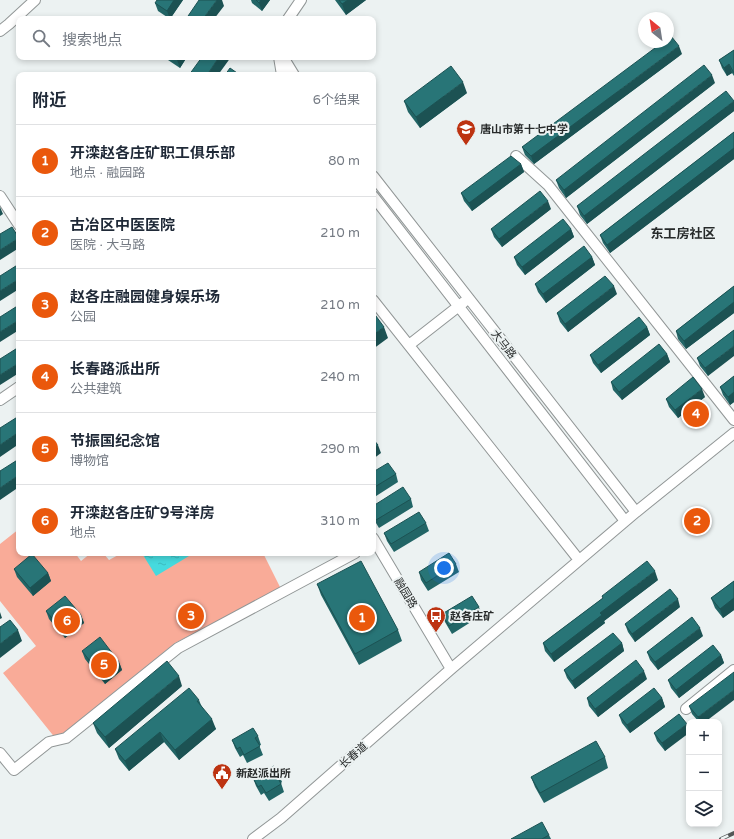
<!DOCTYPE html>
<html lang="zh">
<head>
<meta charset="utf-8">
<style>
  body { margin:0; font-family:"Varela Round","Noto Sans SC",sans-serif; background:#f6f6f7; color:#1f2937 }
  .controls { position:absolute; right:12px; bottom:12px; display:grid; overflow:hidden; border-radius:8px; box-shadow:0 2px 6px #0003 }
  .controls button { width:36px; height:36px; display:grid; place-items:center; padding:0; border:0; border-bottom:1px solid #e0e1e3; background:#fff; color:#1f2937; font:20px sans-serif }
  .compass { position:absolute; left:638px; top:12px; width:36px; height:36px; border-radius:50%; background:#fff; box-shadow:0 2px 6px #0003; rotate:330deg }
  .you { position:absolute; left:444px; top:568px; width:14px; height:14px; margin:-10px; border:3px solid #fff; border-radius:50%; background:#1a73e8; box-shadow:0 0 0 6px #1a73e833 }
  .badge { display:grid; place-items:center; width:26px; height:26px; border-radius:50%; background:#ea580c; color:#fff; font-size:13px; font-weight:700 }
  .pin { position:absolute; translate:-50% -50%; border:2px solid #fff; box-shadow:0 1px 4px #0006 }
  .list { margin:0; padding:0; list-style:none }
  h2 { display:flex; justify-content:space-between; align-items:center; height:52px; margin:0; padding:0 16px; font-size:17px }
  h2 small { font-size:13px; font-weight:400; color:#747a83 }
  .list li { display:grid; grid-template-columns:26px 1fr auto; gap:12px; align-items:center; box-sizing:border-box; height:72px; padding:0 16px; border-top:1px solid #e0e1e3 }
  .list b { display:block; font-size:15px; white-space:nowrap }
  .list p { margin:0; font-size:13px; white-space:nowrap; color:#747a83 }
  .list em { font-size:13px; font-style:normal; color:#747a83 }
  .icon { flex:none; width:22px; height:22px; fill:none; stroke:currentColor; stroke-width:2; stroke-linecap:round; stroke-linejoin:round }
  .map { position:relative; flex:none; width:734px; height:839px; overflow:hidden }
  .search { position:absolute; background:#fff; box-shadow:0 2px 6px #0003; left:16px; top:16px; width:360px; height:44px; display:flex; align-items:center; gap:10px; box-sizing:border-box; padding:0 14px; border-radius:8px; color:#747a83; font-size:15px }
  .panel { position:absolute; background:#fff; box-shadow:0 2px 6px #0003; left:16px; top:72px; width:360px; height:484px; border-radius:8px }
  .map>svg:first-child { display:block }
</style>
</head>
<body>
<div class="map">
<svg width="734" height="839" viewBox="0 0 734 839">
  <defs>
    <pattern id="water-ripples" width="26" height="14" patternUnits="userSpaceOnUse"><rect width="26" height="14" fill="#46dade"/><path d="M2 4q2-2 4 0t4 0M15 11q2-2 4 0t4 0" fill="none" stroke="#3dbbbf"/></pattern>
  </defs>
  <rect width="100%" height="100%" fill="#ecf2f2"/>
  <path fill="#f9ab98" d="M19,529V553H75L81,561L91,553H103L109,560L122,553H263L281,589L175,643L56,739L3,673L36,646L0,601V544Z"/>
  <path fill="url(#water-ripples)" d="M146,553H194L156,576L143,555Z"/>
  <g fill="none" stroke-linecap="round" stroke-linejoin="round">
    <g stroke="#919696" stroke-width="12">
      <path id="minor" d="M288,19L301,0
        M0,31L9,24L35,0
        M279,57L282,75
        M283,57L294,75
        M516,156L548,185L734,420
        M373,176L636,512
        M0,196L19,225
        M373,196L625,521
        M373,300L579,560
        M409,345L464,302
        M0,400L19,387
        M373,538L451,669
        M686,709L734,670
        M0,753L14,770L49,742L66,738L178,648L355,553
        M253,839L281,818L451,669L636,512L734,433"/>
    </g>
    <use href="#minor" stroke="#fff" stroke-width="10"/>
    <g stroke="#535757" stroke-width="4">
      <path id="rail" d="M721,839L734,833"/>
    </g>
    <use href="#rail" stroke="#ecf2f2" stroke-width="2.5" stroke-dasharray="8" stroke-linecap="butt"/>
  </g>
  <path fill="#226566" d="M183,0L170,19L158,11L155,3Z
    M251,0H270L262,11L252,3Z
    M335,0H366L346,15Z
    M734,50V76L732,73L727,76L722,68L719,60Z
    M682,54L534,164L525,155L522,147Z
    M167,57H187L180,68L168,60Z
    M715,83L566,198L559,188L556,180Z
    M467,93L420,128L408,112L404,101Z
    M734,102V111L587,224L580,215L577,206Z
    M734,132V159L610,253L603,243L600,235Z
    M521,164L524,172L472,211L464,201L461,193Z
    M551,209L502,247L494,237L491,229Z
    M571,229L574,237L525,275L517,265L514,257Z
    M592,257L595,265L546,303L538,292L535,284Z
    M734,286V313L686,349L678,339L676,331Z
    M617,294L568,332L560,322L557,313Z
    M647,327L650,335L601,373L593,363L590,355Z
    M734,330L708,376L700,366L697,358Z
    M667,354L670,362L622,400L613,390L611,382Z
    M734,376V402L730,405L723,395L720,387Z
    M705,397L678,418L669,407L666,399Z
    M373,472L396,474L398,482L373,498Z
    M411,499L413,507L379,528L373,518V506Z
    M426,523L429,531L394,552L387,541L384,533Z
    M456,564L459,572L428,591L421,580L419,572Z
    M14,569L48,573L51,581L33,596L17,577Z
    M658,580L604,621L605,623L554,662L545,651L543,643L603,598L602,596Z
    M734,581V610L723,618L715,608L711,598Z
    M317,584L398,630L402,641L359,665L321,595Z
    M479,607L482,615L452,634L445,622L442,614Z
    M680,607L635,642L628,632L625,624Z
    M46,611L81,615L84,623L65,638L49,619Z
    M703,636L658,670L650,660L647,652Z
    M622,643L624,651L575,689L567,678L564,670Z
    M82,651L119,662L122,670L105,684L85,659Z
    M721,655L724,663L679,698L671,688L668,680Z
    M647,679L598,717L589,706L587,698Z
    M182,686L109,748L97,733L93,723Z
    M662,698L665,707L630,733L622,723L619,715Z
    M199,700L201,705L216,729L179,760L164,742L129,771L119,759L115,749Z
    M689,706L705,722H699L692,714Z
    M689,729L665,751L657,741L654,733Z
    M258,736L261,745H259L263,755L247,763L243,755L240,757L235,748L232,740Z
    M605,757L608,768L544,803L535,787L531,777Z
    M279,774L282,782L281,783L284,792L269,801L264,793L261,795L256,786L253,778Z
    M549,835L551,839H511Z"/>
  <path fill="#1c5253" d="M174,0H183L170,19L167,11Z
    M217,0H222L224,6L214,19H203Z
    M261,0H270L262,11L259,3Z
    M348,0H366L346,15L342,4Z
    M679,46L682,54L534,164L531,156Z
    M176,57H187L180,68Z
    M219,57H231L218,75H207Z
    M729,64L732,73L727,76L724,68Z
    M712,75L715,83L566,198L564,190Z
    M463,82L467,93L420,128L416,117Z
    M734,101V111L587,224L584,216Z
    M734,148V159L610,253L607,245Z
    M521,164L524,172L472,211L469,203Z
    M548,201L551,209L502,247L499,239Z
    M0,207L3,214L0,216Z
    M571,229L574,237L525,275L522,267Z
    M19,238V248L0,260V250Z
    M592,257L595,265L546,303L543,294Z
    M19,279V289L0,301V291Z
    M614,286L617,294L568,332L565,324Z
    M734,302V313L686,349L684,341Z
    M19,320V330L0,342V332Z
    M384,327L388,338L373,349V335Z
    M647,327L650,335L601,373L598,365Z
    M734,346V356L708,376L705,368Z
    M667,354L670,362L622,400L619,392Z
    M19,363V373L0,385V375Z
    M702,389L705,397L678,418L675,410Z
    M734,392V402L730,405L728,397Z
    M19,432V444L0,457V445Z
    M378,445L381,453L373,459V448Z
    M19,475V487L0,500V488Z
    M655,571L658,580L604,621L605,623L554,662L551,654L600,613Z
    M48,573L51,581L33,596L30,588Z
    M734,598V610L723,618L720,609Z
    M678,599L680,607L635,642L632,634Z
    M0,612L2,618L0,619Z
    M81,615L84,623L65,638L62,630Z
    M700,628L703,636L658,670L655,662Z
    M18,630L22,641L0,658V644Z
    M622,643L624,651L575,689L572,681Z
    M721,655L724,663L679,698L676,690Z
    M119,662L122,670L105,684L102,676Z
    M644,671L647,679L598,717L595,709Z
    M179,676L182,686L109,748L105,737Z
    M734,690V700L705,722H700L698,717Z
    M662,698L665,707L630,733L627,725Z
    M212,719L216,729L179,760L175,750Z
    M687,724L689,729V733L665,751L662,743Z
    M160,732L164,742L129,771L125,761Z"/>
  <path fill="#287577" stroke="#1c5253" d="M157,0H174L167,11L155,3Z
    M199,0H217L203,19H186Z
    M256,0H261L259,3Z
    M339,0H348L342,4Z
    M671,36L679,46L531,156L522,147L663,42H668V38Z
    M734,50V73L729,64L724,68L719,60Z
    M202,57H219L207,75H189Z
    M704,65L712,75L564,190L556,180Z
    M451,66L463,82L416,117L404,101Z
    M230,68L240,75H225Z
    M726,91L734,101L584,216L577,206Z
    M734,132V148L607,245L600,235Z
    M511,156L521,164L469,203L461,193Z
    M540,191L548,201L499,239L491,229Z
    M563,219L571,229L522,267L514,257Z
    M12,227L19,238L0,250V234Z
    M584,246L592,257L543,294L535,284Z
    M19,264V279L0,291V276Z
    M605,276L614,286L565,324L557,313Z
    M734,286V302L684,341L676,331Z
    M19,305V320L0,332V317Z
    M373,312L384,327L373,335Z
    M639,317L647,327L598,365L590,355Z
    M734,330V346L705,368L697,358Z
    M659,344L667,354L619,392L611,382Z
    M19,347V363L0,375V359Z
    M734,376V392L728,397L720,387Z
    M693,377L702,389L675,410L666,399Z
    M19,416V432L0,445V428Z
    M373,439L378,445L373,448Z
    M19,459V475L0,488V471Z
    M388,463L396,474L373,488V472Z
    M403,487L411,499L376,520L373,515V506Z
    M419,512L426,523L391,544L384,533Z
    M449,553L456,564L426,583L419,572Z
    M32,554L48,573L30,588L14,569Z
    M361,561L398,630L355,654L317,584Z
    M647,561L655,571L600,613L602,615L551,654L543,643L603,598L602,596Z
    M734,581V598L720,609L711,598Z
    M670,589L678,599L632,634L625,624Z
    M65,596L81,615L62,630L46,611Z
    M472,596L479,607L449,626L442,614Z
    M692,617L700,628L655,662L647,652Z
    M10,620L18,630L0,644V627Z
    M613,633L622,643L572,681L564,670Z
    M100,637L119,662L102,676L82,651Z
    M713,645L721,655L676,690L668,680Z
    M636,660L644,671L595,709L587,698Z
    M167,661L179,676L105,737L93,723Z
    M734,672V690L698,717L689,706Z
    M189,688L199,700L197,701L212,719L175,750L160,732L125,761L115,749Z
    M654,688L662,698L627,725L619,715Z
    M679,714L687,724L662,743L654,733Z
    M253,728L258,736L255,738L260,746L244,755L240,747L237,749L232,740Z
    M596,741L605,757L540,793L531,777Z
    M274,766L279,774L277,776L281,784L266,793L261,785L258,787L253,778Z
    M542,822L549,835L542,839H511Z"/>
  <defs>
    <g id="school-pin" transform="scale(1)"><path d="M0 17L-7.5 6A9.5 9.5 0 1 1 7.5 6Z" fill="#bd3311" stroke="#ecf2f2"/><path d="M0-5L7-2L0 1L-7-2ZM-4 1L0 2.5L4 1V4Q0 6-4 4Z" fill="#fff"/></g>
    <g id="bus-pin" transform="scale(1)"><path d="M0 17L-7.5 6A9.5 9.5 0 1 1 7.5 6Z" fill="#bd3311" stroke="#ecf2f2"/><path d="M-5-6H5V4H4V6H2V4H-2V6H-4V4H-5ZM-3.5-4V0h7V-4ZM-3.5 1.2v1.5H-2V1.2ZM2 1.2v1.5H3.5V1.2Z" fill="#fff"/></g>
    <g id="civic-pin" transform="scale(1)"><path d="M0 17L-7.5 6A9.5 9.5 0 1 1 7.5 6Z" fill="#bd3311" stroke="#ecf2f2"/><path d="M-.6-6.5H3V-4.5H.6V-3L4-1V1h2V6H-6V1h2V-1L-.6-3ZM-1.2 2.5V6h2.4V2.5Z" fill="#fff"/></g>
  </defs>
  <g fill-rule="evenodd">
    <use href="#school-pin" x="466" y="129"/>
    <use href="#bus-pin" x="436" y="616"/>
    <use href="#civic-pin" x="222" y="773"/>
  </g>
  <g text-anchor="middle" stroke-width="4" stroke-linejoin="round" paint-order="stroke">
    <g font-size="11" font-weight="bold" fill="#282b2b" stroke="#ecf2f2" text-anchor="start">
      <text x="480" y="133">唐山市第十七中学</text>
      <text x="450" y="620">赵各庄矿</text>
      <text x="236" y="777">新赵派出所</text>
    </g>
    <g font-size="11" fill="#282b2b" stroke="#ecf2f2">
      <text transform="translate(504 344) rotate(52)" y="4">大马路</text>
      <text transform="translate(406 593) rotate(59)" y="4">融园路</text>
      <text transform="translate(353 755) rotate(-41)" y="4">长春道</text>
    </g>
    <g font-size="13" font-weight="bold" fill="#262a2a" stroke="#ecf2f2">
      <text x="683" y="238">东工房社区</text>
    </g>
  </g>
</svg>
<div class="controls">
<button>+</button>
<button>−</button>
<button><svg class="icon" aria-label="layers" viewBox="0 0 24 24"><path d="M12 4l9 5-9 5-9-5zM3 14l9 5 9-5"/></svg></button>
</div>
<svg class="compass" viewBox="-18 -18 36 36"><path d="M0-13l5 13h-10z" fill="#e53935"/><path d="M0 13l5-13h-10z" fill="#747a83"/></svg>
<div class="you"></div>
<div class="pin badge" style="left:362px;top:618px">1</div>
<div class="pin badge" style="left:697px;top:521px">2</div>
<div class="pin badge" style="left:191px;top:616px">3</div>
<div class="pin badge" style="left:696px;top:414px">4</div>
<div class="pin badge" style="left:104px;top:665px">5</div>
<div class="pin badge" style="left:67px;top:621px">6</div>
<div class="search"><svg class="icon" aria-label="search" viewBox="0 0 24 24"><circle cx="10" cy="10" r="6"/><path d="M15 15l6 6"/></svg>搜索地点</div>
<section class="panel">
<h2>附近<small>6个结果</small></h2>
<ul class="list">
<li><span class="badge">1</span><div><b>开滦赵各庄矿职工俱乐部</b><p>地点 · 融园路</p></div><em>80 m</em></li>
<li><span class="badge">2</span><div><b>古冶区中医医院</b><p>医院 · 大马路</p></div><em>210 m</em></li>
<li><span class="badge">3</span><div><b>赵各庄融园健身娱乐场</b><p>公园</p></div><em>210 m</em></li>
<li><span class="badge">4</span><div><b>长春路派出所</b><p>公共建筑</p></div><em>240 m</em></li>
<li><span class="badge">5</span><div><b>节振国纪念馆</b><p>博物馆</p></div><em>290 m</em></li>
<li><span class="badge">6</span><div><b>开滦赵各庄矿9号洋房</b><p>地点</p></div><em>310 m</em></li>
</ul>
</section>
</div>
</body>
</html>
